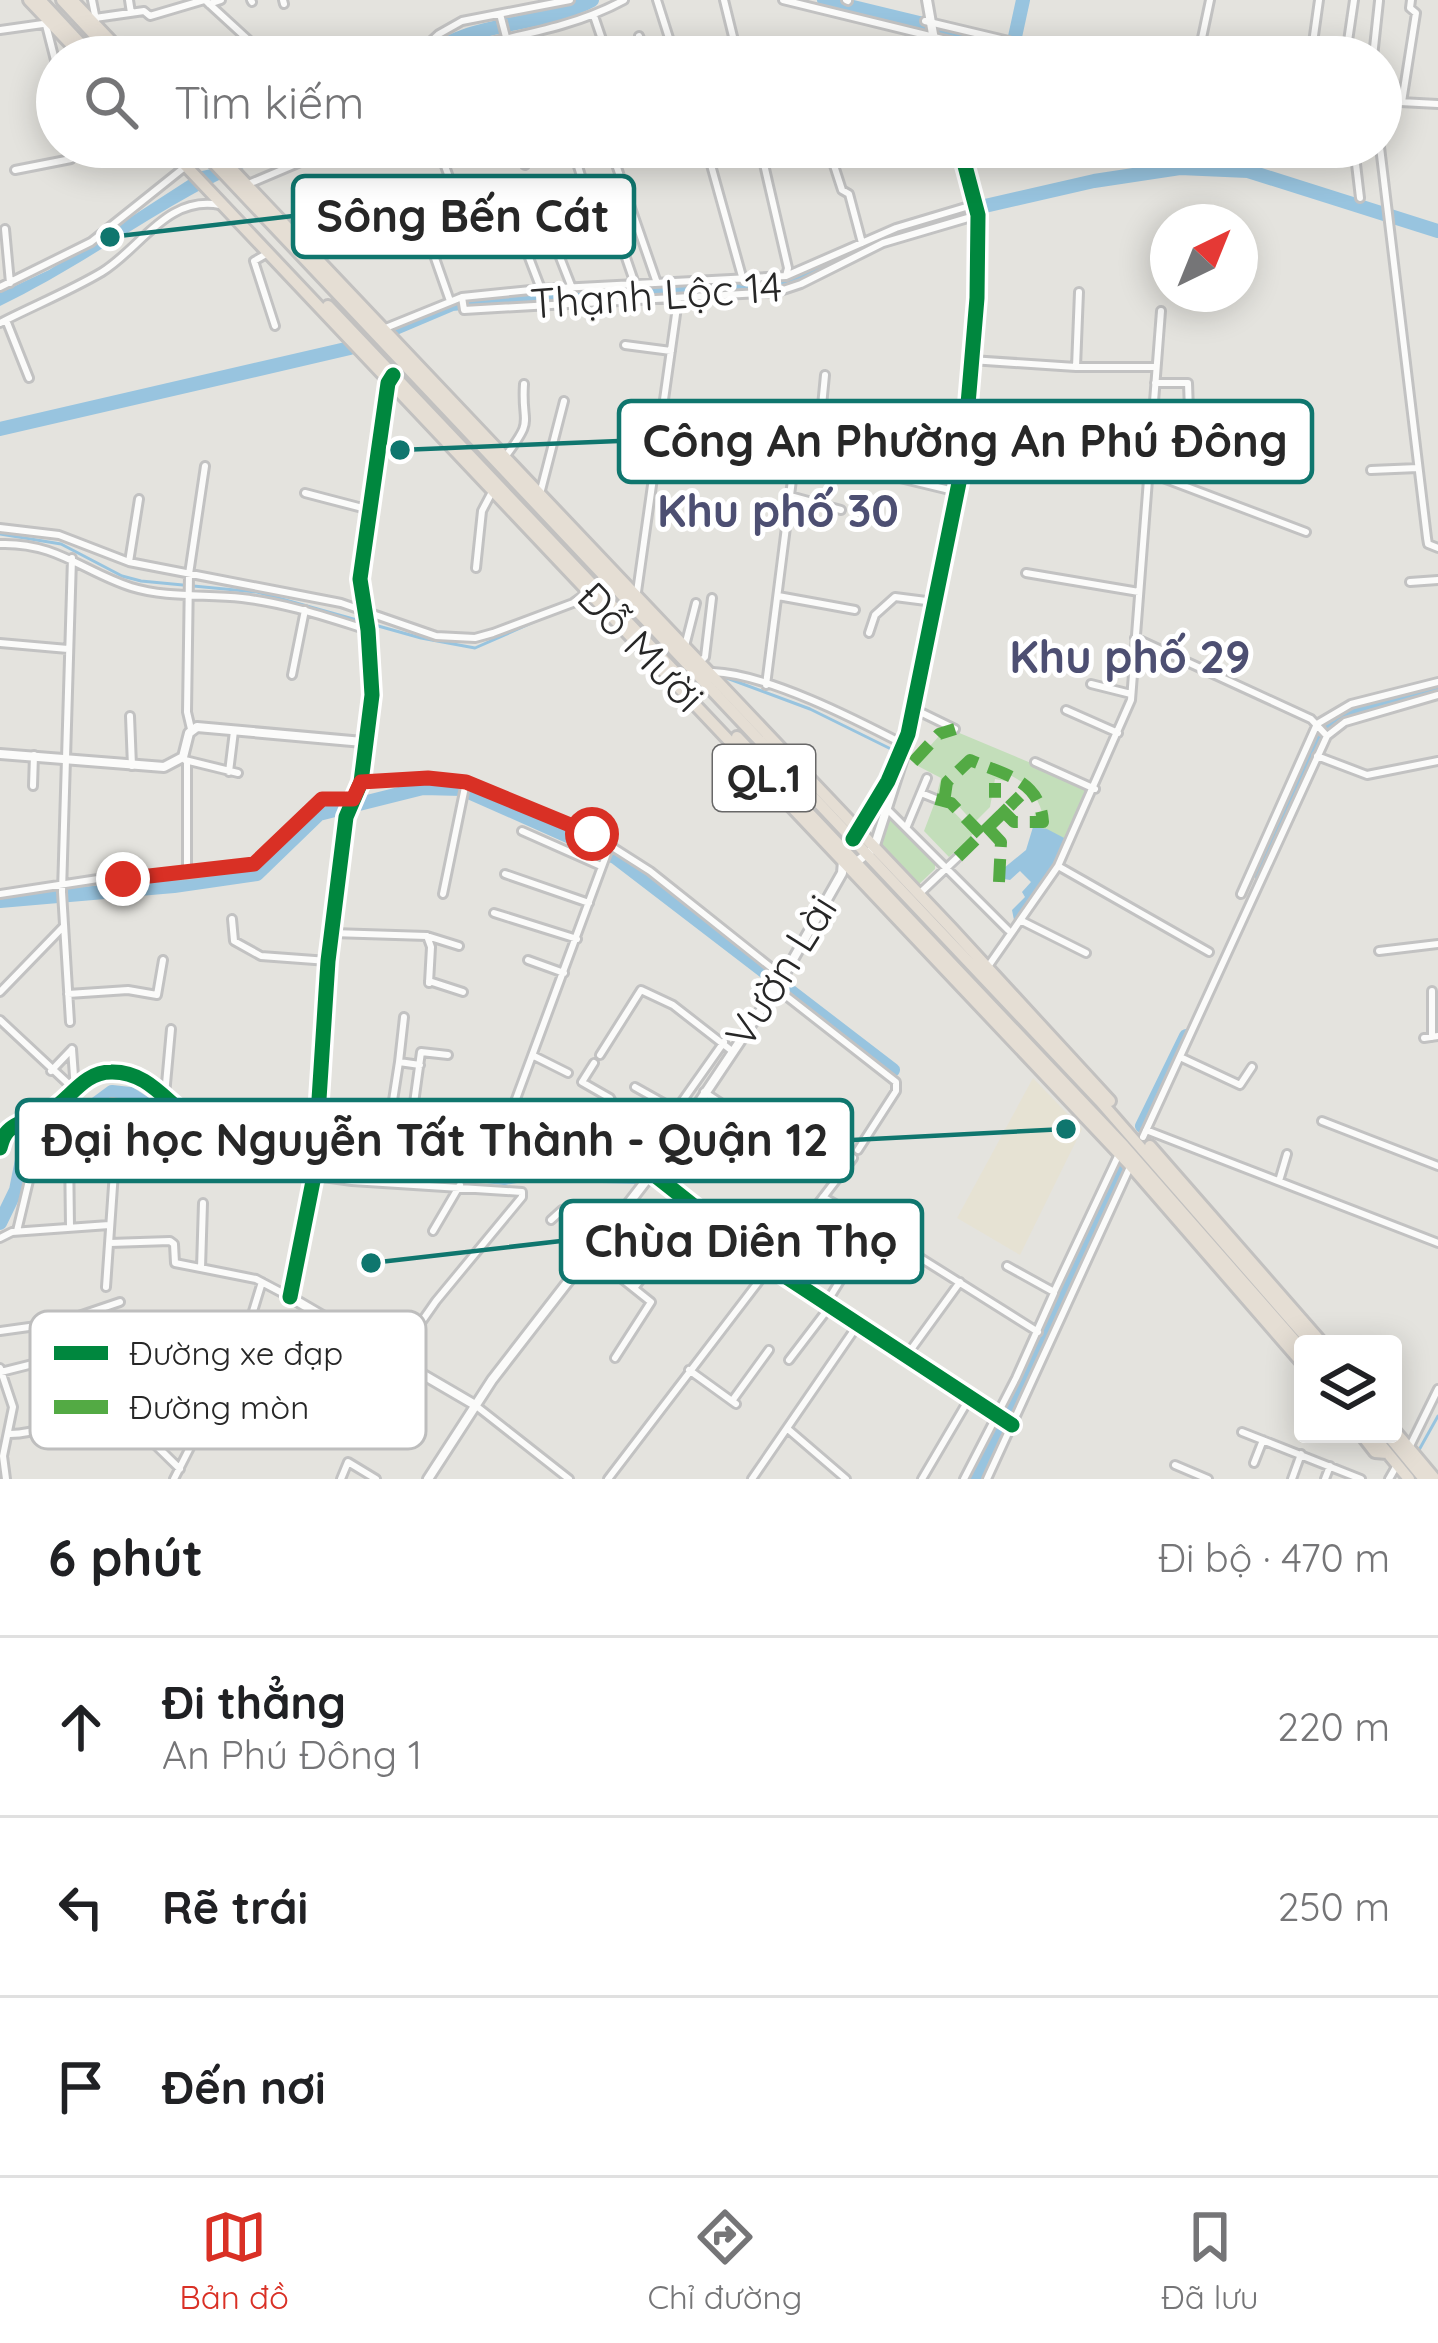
<!DOCTYPE html>
<html lang="vi">
<head>
<meta charset="utf-8">
<style>
  body { margin:0; font-family:Quicksand,sans-serif; background:#f6f6f6; color:#202124 }
  .controls { position:absolute; right:36px; bottom:36px; display:grid; overflow:hidden; border-radius:12px; box-shadow:0 6px 30px #0003 }
  .controls button { width:108px; height:108px; display:grid; place-items:center; padding:0; border:0; border-bottom:3px solid #e0e0e0; background:#fff; color:#202124; font:60px sans-serif }
  .compass { position:absolute; left:1150px; top:204px; width:108px; height:108px; border-radius:50%; background:#fff; box-shadow:0 6px 30px #0003; rotate:43deg }
  .stop { position:absolute; width:36px; height:36px; margin:-27px; border:9px solid #d93025; border-radius:50%; background:#fff }
  .stop.end { background:#d93025; border-color:#fff; box-shadow:0 3px 12px #0008 }
  .list { margin:0; padding:0; list-style:none }
  h2 { display:flex; justify-content:space-between; align-items:center; height:156px; margin:0; padding:0 48px; font-size:51px }
  h2 small { font-size:39px; font-weight:400; color:#757577 }
  .list li { display:grid; grid-template-columns:78px 1fr auto; gap:36px; align-items:center; box-sizing:border-box; height:180px; padding:0 48px; border-top:3px solid #e0e0e0 }
  .list b { display:block; font-size:45px; white-space:nowrap }
  .list p { margin:0; font-size:39px; white-space:nowrap; color:#757577 }
  .list em { font-size:39px; font-style:normal; color:#757577 }
  .icon { flex:none; width:66px; height:66px; fill:none; stroke:currentColor; stroke-width:2; stroke-linecap:round; stroke-linejoin:round }
  .map { position:relative; flex:none; width:1438px; height:1479px; overflow:hidden }
  .search { position:absolute; background:#fff; box-shadow:0 6px 30px #0003; left:36px; right:36px; top:36px; height:132px; display:flex; align-items:center; gap:30px; box-sizing:border-box; padding:0 42px; border-radius:66px; color:#757577; font-size:45px }
  .sheet { height:696px; background:#fff }
  nav { display:flex; justify-content:space-around; align-items:center; box-sizing:border-box; height:168px; border-top:3px solid #e0e0e0; background:#fff; font-size:33px; color:#757577 }
  nav a { display:grid; justify-items:center; gap:6px }
  nav .on { color:#d93025 }
  .map>svg:first-child { display:block }
</style>
</head>
<body>
<div class="map">
<svg width="1438" height="1479" viewBox="0 0 1438 1479">
  <rect width="100%" height="100%" fill="#e4e3de"/>
  <path fill="#e6e2d3" d="M1033,1078L1082,1129L1020,1255L957,1218Z"/>
  <path fill="#c3deba" d="M957,732L1093,789L1068,840L1039,828V819H1034L1035,812H1042C1036,793 1025,781 1007,774L1005,781L995,779L990,807L974,823L954,801L944,802L936,797L941,778L914,764L939,736Z
    M935,802L949,807L974,833L949,857L924,831Z
    M893,818L935,863V869L917,886L879,845L888,819Z"/>
  <path fill="#98c4df" d="M271,156C175,195 93,261 0,306V293L49,270L202,171Z
    M1033,827L1047,829L1068,840L1054,869L1015,925L1012,910L1025,897L1022,892L1031,882L1020,871L1010,880L1004,879V868L1026,850Z"/>
  <g fill="none" stroke-linecap="round" stroke-linejoin="round">
    <path stroke="#98c4df" stroke-width="3" d="M0,534L61,544L122,576L141,581L257,592L421,638L475,648L563,609
      M572,606L598,609
      M724,677L810,709L897,752
      M1419,1450L1438,1416"/>
    <path stroke="#98c4df" stroke-width="14" d="M824,0L1060,57
      M1013,46L1023,0
      M427,57C470,20 541,28 592,0
      M254,160L290,150L349,147
      M393,329L452,304L547,295L779,284L806,276L883,237L950,214L1094,181L1180,168L1248,171L1438,231
      M0,429L350,348
      M1261,874L1331,719L1360,706L1438,685
      M0,901L174,886L257,874L319,814L423,788L462,789L615,857L893,1070
      M1142,1126L1186,1036
      M0,1223L16,1190L25,1145L37,1135L70,1123L112,1092L130,1094L197,1137L246,1156L359,1175L379,1167H409L504,1178L528,1174L640,1177
      M976,1479L1124,1163"/>
    <g stroke="#c2c2c2" stroke-width="12">
      <path id="street" d="M92,0L96,20
        M129,0L131,13
        M205,0L267,57
        M251,0L252,2
        M283,0L284,4
        M657,0L675,57
        M724,0L738,57
        M783,0L1016,57
        M846,0L848,1
        M209,4L221,0
        M500,14L506,37
        M594,16L608,57
        M95,18L144,11L150,16L204,0
        M925,21L1009,41
        M46,25L57,68
        M0,30L50,23
        M639,36L647,57
        M1311,47L1347,48L1354,0
        M414,57L439,34L462,21L570,0
        M445,57L452,51C511,36 571,29 624,0
        M1198,57L1210,0
        M1311,57L1319,0
        M1373,57L1379,1
        M1381,101L1438,104
        M1402,102L1416,13L1410,8L1411,0
        M235,147H253
        M438,147L449,177
        M519,147L525,165
        M706,147L743,280
        M828,147L842,190L849,194L862,243
        M1354,147L1360,198
        M1380,147L1427,538L1428,544L1438,548
        M612,153L657,283
        M576,160L594,217L613,220L635,284
        M15,170L71,159L79,147
        M530,181L572,288
        M246,185L303,161H336L359,147
        M492,191L509,231L519,232L523,242
        M5,229L10,283
        M429,241L450,301
        M268,253L254,261L275,326
        M786,276L896,228L976,204
        M0,287L91,242L186,166
        M541,289L523,242L550,230
        M462,297L464,310L777,292L801,284L883,243L978,215
        M6,320L29,378
        M0,323C33,306 70,291 102,272C141,248 167,195 220,205
        M383,329L462,297L541,289L786,276L788,268L760,147
        M625,345L671,351
        M971,360L1076,367H1156
        M1076,367L1079,292
        M1155,383H1188L1189,411
        M505,457C536,416 521,427 524,384
        M817,458L825,375
        M1371,470L1418,468
        M1147,472L1306,532
        M305,493L370,510
        M540,494L564,401
        M790,496L841,510
        M0,528L59,535L129,562L341,603L436,636L475,638L493,633L573,603L587,593
        M0,544C56,542 84,572 131,587C167,598 205,594 242,598C286,603 326,617 368,630
        M129,562L139,499
        M476,568L482,511L492,492
        M1026,573L1139,592
        M1410,582L1438,580
        M637,592L678,300
        M778,596L855,610
        M869,633L875,615L895,597L934,602
        M1135,638L1311,719L1327,736
        M0,643L68,649
        M685,646L696,603
        M700,662L705,657L712,598
        M713,672C767,674 855,719 905,745
        M292,675L305,610
        M1091,684L1131,694
        M766,685L795,456L817,458L958,492
        M914,709L955,729
        M1066,710L1118,733
        M130,716L132,766
        M191,729L187,712L189,574L205,466
        M1317,756L1367,775L1438,761
        M185,760L238,773
        M1035,762L1095,789
        M229,772L234,731
        M361,782L428,778L466,782L592,834L650,871L783,977
        M33,786L34,755
        M921,793L936,799
        M888,810L1008,930
        M907,826L927,778
        M522,831L601,866
        M1058,866L1209,952
        M187,874L254,864L322,799H353
        M505,874L589,903
        M0,894L98,879L187,874V764
        M443,894L466,782
        M1241,894L1317,724L1351,704L1438,682
        M918,895L958,857
        M494,913L577,939
        M232,919L234,941L261,956L328,961
        M1022,921L1086,953
        M332,933L427,936L459,946
        M427,936L431,947L429,983
        M1379,951L1438,944
        M528,960L564,973
        M987,968L1058,866L1131,700L1161,311
        M429,981L463,992
        M776,988L896,1082V1091L858,1150
        M0,992L64,926
        M68,994L128,990L157,995L163,960
        M404,1017L399,1062L420,1065
        M0,1020L75,1090
        M70,1022L62,892L72,558
        M1432,1037V991
        M1424,1038L1438,1036
        M72,1049L75,1090
        M600,1055L641,990L673,1005L732,1051
        M534,1056L568,1073
        M1180,1057L1240,1085L1252,1067
        M51,1071L72,1049
        M635,1087L676,1110L724,1042
        M704,1092L801,1156
        M165,1095L171,1029
        M392,1107L399,1062
        M434,1108L445,1137L441,1161
        M1322,1121L1438,1166
        M1146,1130L1438,1243
        M1143,1137L1327,736L1345,722L1438,695
        M408,1147L421,1052L448,1055
        M0,1148C2,1141 3,1136 8,1131C18,1121 37,1118 50,1111C71,1098 84,1072 111,1072C150,1071 168,1106 197,1123C245,1151 300,1146 350,1164L367,1152L408,1147L435,1160L469,1168L504,1160L538,1170L625,1169L652,1173L771,1267L1012,1425
        M69,1149L70,1227
        M493,1161L610,845
        M577,1168L614,1106L610,1098L582,1082L594,1063
        M1279,1181L1287,1154
        M823,1197L875,1227
        M551,1220L562,1210L599,1237
        M17,1231L36,1151L72,1136L112,1103L132,1107L179,1139L251,1167L352,1181L522,1192V1197L436,1301L397,1357
        M433,1231L460,1185
        M884,1235L1038,1332
        M0,1238L12,1232L109,1225
        M110,1243L170,1241L174,1244L175,1263L256,1279L290,1297
        M591,1254L651,1302L615,1358
        M1007,1266L1054,1292L1119,1154
        M201,1268L203,1203
        M106,1287L116,1143
        M635,1287L674,1236
        M827,1302L862,1245
        M0,1331L58,1323L120,1302
        M907,1355L960,1282
        M58,1360L67,1409
        M789,1360L831,1305
        M0,1368L13,1407L3,1456L6,1479
        M689,1370L736,1404
        M1,1372L136,1338L141,1357L104,1386L92,1351
        M732,1401L769,1350
        M475,1405L569,1479
        M122,1430L132,1422L180,1469
        M789,1430L846,1479
        M1242,1432L1361,1479
        M10,1434C58,1434 62,1402 104,1386
        M1408,1450L1438,1389
        M1254,1463L1263,1440
        M1175,1465L1208,1479
        M174,1479L202,1424L228,1393L262,1282
        M341,1479L348,1462L376,1479
        M608,1479L853,1158
        M752,1479L859,1323
        M922,1479L969,1399
        M964,1479L1016,1378L1054,1293
        M987,1479L1130,1167
        M1292,1479L1301,1454
        M1325,1479L1330,1466
        M1389,1479L1397,1465"/>
    </g>
    <g stroke="#c2c2c2" stroke-width="14">
      <path id="secondary" d="M927,0L937,57
        M391,378L360,579L368,630L372,695L361,782L346,817L328,961L314,1176L290,1297L475,1405
        M0,754L164,767L183,757L189,733L197,727L363,742
        M857,832L888,781L908,734L963,463L977,298L978,215L960,147
        M853,865L874,848L903,758
        M428,1479L492,1380L652,1173L783,977L842,873L843,861"/>
    </g>
    <g stroke="#c2c1c0" stroke-width="16">
      <path id="highway" d="M29,0L83,57
        M40,0L93,57
        M62,0L115,57
        M72,0L126,57
        M168,147L1131,1166L1303,1364
        M199,147L1100,1101L1312,1344
        M211,147L952,929L1110,1101
        M328,306L679,676
        M737,737L1124,1146L1303,1350
        M1150,1146L1323,1344
        M1393,1429L1435,1479
        M1361,1434L1375,1452L1387,1453
        M1372,1434L1409,1479
        M1387,1434L1424,1479"/>
    </g>
    <use href="#street" stroke="#fbfbfa" stroke-width="6"/>
    <use href="#secondary" stroke="#fbfbfa" stroke-width="8"/>
    <use href="#highway" stroke="#e5ded4" stroke-width="10"/>
    <path stroke="#53aa44" stroke-width="12" stroke-dasharray="24 12" stroke-linecap="butt" d="M913,762L939,734L955,729
      M936,799L951,803L981,834
      M944,802L947,782L970,760C1002,774 1040,779 1043,822H1014L995,803V783
      M988,828L1001,842L999,882
      M958,857L1020,796"/>
    <g stroke="#fff" stroke-width="22">
      <path id="cycleway" d="M853,839L888,781L908,734L963,463L977,298L978,215L960,147
        M0,1148C2,1141 3,1136 8,1131C18,1121 37,1118 50,1111C71,1098 84,1072 111,1072C150,1071 168,1106 197,1123C245,1151 300,1146 350,1164L367,1152L408,1147L435,1160L469,1168L504,1160L538,1170L625,1169L652,1173L771,1267L1012,1425
        M290,1297L314,1176L328,961L346,817L361,782L372,695L368,630L360,579L388,383L393,375"/>
    </g>
    <use href="#cycleway" stroke="#00873e" stroke-width="15"/>
  </g>
  <g fill="none" stroke-linecap="round" stroke-linejoin="round">
    <path stroke="#d93025" stroke-width="15" d="M123,879L254,864L322,799H353L361,782L428,778L466,782L592,834"/>
  </g>
  <g text-anchor="middle" stroke-width="10" stroke-linejoin="round" paint-order="stroke">
    <rect fill="#fff" stroke="#686868" stroke-width="3" x="713" y="745" width="102" height="66" rx="9"/>
    <g font-size="39" font-weight="bold" fill="#272727">
      <text x="764" y="792">QL.1</text>
    </g>
    <g font-size="42" fill="#272727" stroke="#fff">
      <text transform="translate(656 295) rotate(-4)" y="15">Thạnh Lộc 14</text>
      <text transform="translate(641 647) rotate(46)" y="15">Đỗ Mười</text>
      <text transform="translate(781 971) rotate(-58)" y="15">Vườn Lài</text>
    </g>
    <g font-size="45" font-weight="bold" fill="#4d4f72" stroke="#fff">
      <text x="778" y="527">Khu phố 30</text>
      <text x="1130" y="673">Khu phố 29</text>
    </g>
  </g>
  <rect x="30" y="1311" width="396" height="138" rx="18" fill="#fff" stroke="#bebebe" stroke-width="3"/>
  <rect x="54" y="1346" width="54" height="14" fill="#00873e"/>
  <rect x="54" y="1400" width="54" height="14" fill="#53aa44"/>
  <g font-size="33" fill="#272727">
    <text x="129" y="1365">Đường xe đạp</text>
    <text x="129" y="1419">Đường mòn</text>
  </g>
  <path fill="none" stroke="#0f766e" stroke-width="4.5" d="M110 237L293 216M400 450L619 441M1066 1129L852 1140M371 1263L561 1241"/>
  <g fill="#0f766e" stroke="#fff" stroke-width="4.5">
    <circle cx="110" cy="237" r="12"/>
    <circle cx="400" cy="450" r="12"/>
    <circle cx="1066" cy="1129" r="12"/>
    <circle cx="371" cy="1263" r="12"/>
  </g>
  <g fill="#fff" stroke="#0f766e" stroke-width="4.5">
    <rect x="293" y="176" width="341" height="81" rx="12"/>
    <rect x="619" y="401" width="693" height="81" rx="12"/>
    <rect x="17" y="1100" width="835" height="81" rx="12"/>
    <rect x="561" y="1201" width="361" height="81" rx="12"/>
  </g>
  <g font-size="45" text-anchor="middle" font-weight="bold" fill="#272727">
    <text x="463" y="232">Sông Bến Cát</text>
    <text x="965" y="457">Công An Phường An Phú Đông</text>
    <text x="435" y="1156">Đại học Nguyễn Tất Thành - Quận 12</text>
    <text x="741" y="1257">Chùa Diên Thọ</text>
  </g>
</svg>
<div class="controls">
<button><svg class="icon" aria-label="layers" viewBox="0 0 24 24"><path d="M12 4l9 5-9 5-9-5zM3 14l9 5 9-5"/></svg></button>
</div>
<svg class="compass" viewBox="-18 -18 36 36"><path d="M0-13l5 13h-10z" fill="#e53935"/><path d="M0 13l5-13h-10z" fill="#757577"/></svg>
<div class="stop" style="left:592px;top:834px"></div>
<div class="stop end" style="left:123px;top:879px"></div>
<div class="search"><svg class="icon" aria-label="search" viewBox="0 0 24 24"><circle cx="10" cy="10" r="6"/><path d="M15 15l6 6"/></svg>Tìm kiếm</div>
</div>
<section class="sheet">
<h2>6 phút<small>Đi bộ · 470 m</small></h2>
<ul class="list">
<li><svg class="icon" aria-label="ahead" viewBox="0 0 24 24"><path d="M12 20V5M6 11l6-6 6 6"/></svg><div><b>Đi thẳng</b><p>An Phú Đông 1</p></div><em>220 m</em></li>
<li><svg class="icon" aria-label="left" viewBox="0 0 24 24"><path d="M17 20v-9H6M10 6l-5 5 5 5"/></svg><div><b>Rẽ trái</b></div><em>250 m</em></li>
<li><svg class="icon" aria-label="arrive" viewBox="0 0 24 24"><path d="M6 21V4h12l-3 4 3 4H6"/></svg><div><b>Đến nơi</b></div></li>
</ul>
</section>
<nav>
<a class="on"><svg class="icon" aria-label="map" viewBox="0 0 24 24"><path d="M3 6l6-2 6 2 6-2v14l-6 2-6-2-6 2zM9 4v14M15 6v14"/></svg>Bản đồ</a>
<a><svg class="icon" aria-label="directions" viewBox="0 0 24 24"><path d="M12 3l9 9-9 9-9-9zM9 14v-3h6M13 9l2 2-2 2"/></svg>Chỉ đường</a>
<a><svg class="icon" aria-label="saved" viewBox="0 0 24 24"><path d="M7 4h10v16l-5-4-5 4z"/></svg>Đã lưu</a>
</nav>
</body>
</html>
